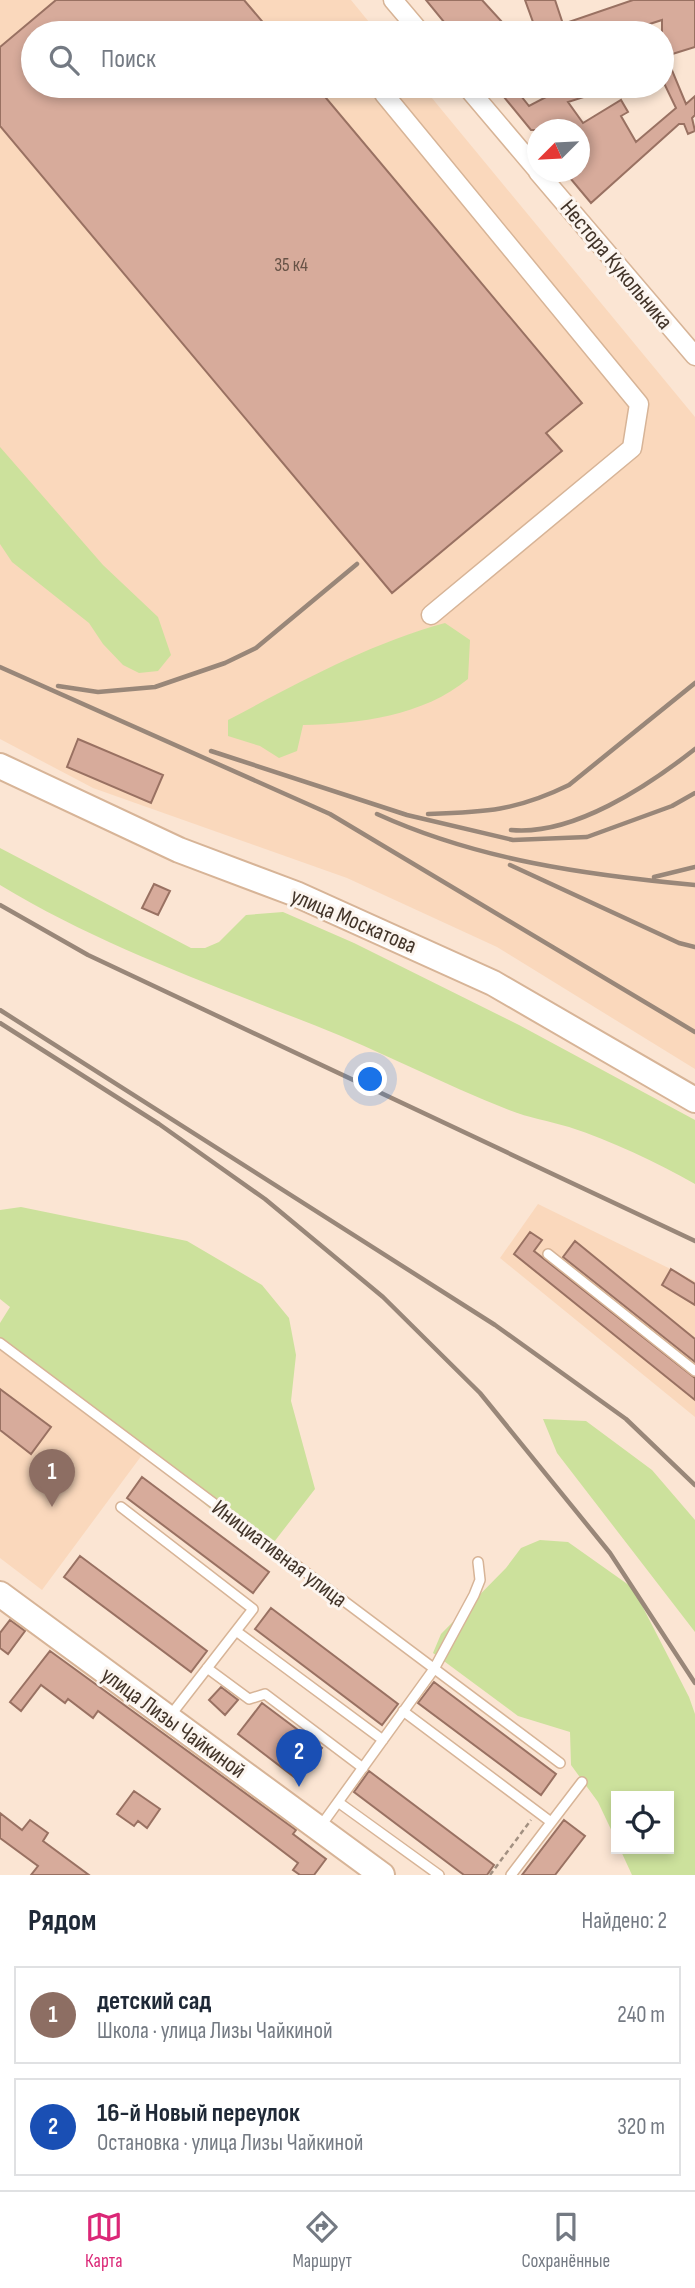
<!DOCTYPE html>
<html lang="ru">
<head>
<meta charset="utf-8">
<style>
  body { margin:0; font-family:"Sofia Sans Condensed",sans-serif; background:#f2f2f3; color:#1f2937 }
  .controls { position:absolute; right:21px; bottom:21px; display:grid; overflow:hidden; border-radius:0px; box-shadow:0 4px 10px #0003 }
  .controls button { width:63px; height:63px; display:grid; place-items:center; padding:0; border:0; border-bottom:2px solid #e0e1e3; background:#fff; color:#1f2937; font:35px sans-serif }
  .compass { position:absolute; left:527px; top:119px; width:63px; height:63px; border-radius:50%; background:#fff; box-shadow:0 4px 10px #0003; rotate:246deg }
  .you { position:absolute; left:371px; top:1080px; width:24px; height:24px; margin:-18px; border:5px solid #fff; border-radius:50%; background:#1a73e8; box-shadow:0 0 0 10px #1a73e833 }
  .badge { display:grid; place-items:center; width:46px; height:46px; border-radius:50%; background:#db2777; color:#fff; font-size:23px; font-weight:700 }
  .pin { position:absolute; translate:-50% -58px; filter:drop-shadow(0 2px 4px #0008) }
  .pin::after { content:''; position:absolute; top:37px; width:24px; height:21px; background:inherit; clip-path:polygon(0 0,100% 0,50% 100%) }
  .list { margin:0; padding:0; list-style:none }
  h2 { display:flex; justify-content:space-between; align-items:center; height:91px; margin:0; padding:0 28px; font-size:30px }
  h2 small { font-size:23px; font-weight:400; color:#747a83 }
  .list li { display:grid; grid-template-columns:46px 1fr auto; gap:21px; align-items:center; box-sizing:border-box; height:98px; margin:0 14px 14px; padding:0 14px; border:2px solid #e0e1e3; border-radius:0px }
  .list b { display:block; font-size:26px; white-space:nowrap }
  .list p { margin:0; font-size:23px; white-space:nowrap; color:#747a83 }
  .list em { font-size:23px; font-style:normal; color:#747a83 }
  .icon { flex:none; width:38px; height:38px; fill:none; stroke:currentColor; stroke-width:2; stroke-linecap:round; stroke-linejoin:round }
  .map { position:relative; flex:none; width:695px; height:1875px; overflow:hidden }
  .search { position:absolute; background:#fff; box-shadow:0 4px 10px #0003; left:21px; right:21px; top:21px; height:77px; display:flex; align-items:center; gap:18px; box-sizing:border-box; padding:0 24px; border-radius:38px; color:#747a83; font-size:26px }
  .sheet { height:315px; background:#fff }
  nav { display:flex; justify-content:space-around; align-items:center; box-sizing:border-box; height:98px; border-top:2px solid #e0e1e3; background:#fff; font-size:19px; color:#747a83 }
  nav a { display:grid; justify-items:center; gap:4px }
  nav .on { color:#db2777 }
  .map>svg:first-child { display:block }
</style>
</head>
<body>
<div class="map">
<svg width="695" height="1875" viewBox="0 0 695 1875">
  <rect width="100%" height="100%" fill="#fbe5d3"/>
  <path fill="#fad8bc" d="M0,0H351L378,33H33V86H422L695,417V1069L497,947L347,878L93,788L0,739Z
    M538,1204L695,1281V1417L500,1258Z
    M0,1350L142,1455L42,1590L0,1558Z"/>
  <path fill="#cce19c" d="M0,447L103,565L158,617L171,655L158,671L139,673L123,665L103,644L89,623L12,562L0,544Z
    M445,623L470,640L468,679C423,716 359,724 303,725L297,751L279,758L260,746L228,736V720C298,683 368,644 445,623Z
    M0,848L191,948H205L219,942L246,915L283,912L354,943L519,1025L695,1120V1184C656,1162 612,1141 569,1127C549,1121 529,1118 509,1110C443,1084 380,1051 314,1025C207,983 99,945 0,885Z
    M21,1207L187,1241L262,1285L289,1318L296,1355L291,1401L315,1489L274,1542H250L115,1429L0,1343V1323L10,1307L0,1299V1210Z
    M543,1419L586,1421L652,1470L695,1520V1632L557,1453Z
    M540,1540L568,1542L633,1588L689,1697L695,1714V1875H632L620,1849H669V1796H616V1840L598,1802L571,1765L570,1732L518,1716L433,1653L441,1634L506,1568L521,1548Z"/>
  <path fill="#d7ab9b" stroke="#997162" stroke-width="2" d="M56,0H244L272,33H33V86H316L582,403L546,433L562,451L392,593L0,126V47Z
    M426,0H482L512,33H453Z
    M525,0H555L563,24L633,0H695V47L666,56L686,104L695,96V115L692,118L695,131L688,134L684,124H679L591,203L565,172H579V130H531L495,86H513L529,106L567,86H611L612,88L568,102L583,123L621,100L628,112L621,116L636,142L676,108L662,79V20L622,33H537Z
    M78,739L163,775L151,803L67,767Z
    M154,884L170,891L158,915L142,908Z
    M530,1232L542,1240L534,1251L695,1378V1400L514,1254Z
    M575,1241L695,1339V1362L563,1257Z
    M671,1269L695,1284V1305L662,1285Z
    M0,1389L51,1427L31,1454L0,1430Z
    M142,1477L269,1572L253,1593L127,1498Z
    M80,1556L207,1651L191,1672L64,1577Z
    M271,1608L398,1704L382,1725L255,1629Z
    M10,1620L25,1631L8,1654L0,1648V1633Z
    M50,1651L296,1830L293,1834L326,1859L314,1875H300L293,1870L298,1863L98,1711L93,1718L68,1699L65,1703L41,1685L21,1711L10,1702Z
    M434,1682L556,1774L541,1795L418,1703Z
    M221,1687L238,1700L225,1715L209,1700Z
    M262,1703L322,1748L298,1780L238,1734Z
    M369,1771L494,1865L487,1875H464L354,1792Z
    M134,1791L160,1809L147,1828L138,1821L134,1826L117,1814Z
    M0,1813L22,1830L30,1820L48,1833L43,1841L89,1875H31L38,1866L0,1838Z
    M564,1820L585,1836L555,1875H522Z"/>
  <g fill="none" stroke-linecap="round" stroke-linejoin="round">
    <g stroke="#d7b497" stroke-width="12">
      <path id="service" d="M548,1254L695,1371
        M0,1343L560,1763
        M121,1507L253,1609L170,1716
        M236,1631L383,1740
        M207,1668L249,1699L265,1694L363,1768
        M403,1711L551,1822
        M338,1802L439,1875
        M320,1827L434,1669L474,1595L480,1580L478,1562
        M511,1875L582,1782"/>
    </g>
    <g stroke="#d7b497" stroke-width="21">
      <path id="minor" d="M393,0L421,33
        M392,86L384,94L639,404L632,448L431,615
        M466,86L538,171
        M538,172L695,356"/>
    </g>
    <g stroke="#d7b497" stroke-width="28">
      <path id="secondary" d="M0,766L179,850L296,894L493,983L695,1100
        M0,1594L382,1875"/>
    </g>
    <path stroke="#a29081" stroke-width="2.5" stroke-dasharray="5 3.5" stroke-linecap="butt" d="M490,1875L531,1820"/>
    <use href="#service" stroke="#fff" stroke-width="9"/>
    <use href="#minor" stroke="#fff" stroke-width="18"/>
    <use href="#secondary" stroke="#fff" stroke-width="24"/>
    <path stroke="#998779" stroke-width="4.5" d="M0,667L330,814L695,1032
      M58,686L98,692L155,687L225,663L256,648L357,564
      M211,751L407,815L513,840L587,837L672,806L695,793
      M377,814C478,860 586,875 695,885
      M428,814C485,812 516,811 569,785L695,683
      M511,830C573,836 648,786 695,749
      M510,865L679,943L695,947
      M654,877L695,867
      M0,905L88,955L695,1241
      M0,1010L495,1325L626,1419L695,1485
      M0,1023L159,1124L265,1199L383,1297L480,1393L610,1553L695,1683"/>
  </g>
  <g text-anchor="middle" stroke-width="6" stroke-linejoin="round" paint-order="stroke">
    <g font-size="19" fill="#675246">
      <text x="291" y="271">35 к4</text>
    </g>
    <g font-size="23" fill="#423429" stroke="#fcf5ef">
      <text transform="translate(617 264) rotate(50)" y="8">Нестора Кукольника</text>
      <text transform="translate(354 920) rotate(23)" y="8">улица Москатова</text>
      <text transform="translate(280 1553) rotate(37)" y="8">Инициативная улица</text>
      <text transform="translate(174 1722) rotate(36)" y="8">улица Лизы Чайкиной</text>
    </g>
  </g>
</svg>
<div class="controls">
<button><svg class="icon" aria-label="locate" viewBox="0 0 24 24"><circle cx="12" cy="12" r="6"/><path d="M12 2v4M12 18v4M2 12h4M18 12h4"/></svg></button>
</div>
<svg class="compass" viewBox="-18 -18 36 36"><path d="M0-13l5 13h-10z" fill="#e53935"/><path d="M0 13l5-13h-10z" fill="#747a83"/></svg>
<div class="you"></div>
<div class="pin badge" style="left:52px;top:1507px;background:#8d6e63">1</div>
<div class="pin badge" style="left:299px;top:1787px;background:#1a4fb4">2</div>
<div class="search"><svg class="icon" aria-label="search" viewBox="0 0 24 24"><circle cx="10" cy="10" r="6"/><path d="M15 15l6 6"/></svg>Поиск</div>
</div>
<section class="sheet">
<h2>Рядом<small>Найдено: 2</small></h2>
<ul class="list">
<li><span class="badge" style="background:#8d6e63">1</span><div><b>детский сад</b><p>Школа · улица Лизы Чайкиной</p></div><em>240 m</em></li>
<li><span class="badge" style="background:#1a4fb4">2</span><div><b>16-й Новый переулок</b><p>Остановка · улица Лизы Чайкиной</p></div><em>320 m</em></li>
</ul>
</section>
<nav>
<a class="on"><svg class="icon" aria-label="map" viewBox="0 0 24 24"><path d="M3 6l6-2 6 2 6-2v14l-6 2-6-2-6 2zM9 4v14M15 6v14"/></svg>Карта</a>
<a><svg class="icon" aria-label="directions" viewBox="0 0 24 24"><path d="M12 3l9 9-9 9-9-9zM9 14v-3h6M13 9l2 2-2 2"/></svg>Маршрут</a>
<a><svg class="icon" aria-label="saved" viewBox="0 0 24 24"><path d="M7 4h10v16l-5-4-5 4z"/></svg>Сохранённые</a>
</nav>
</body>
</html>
